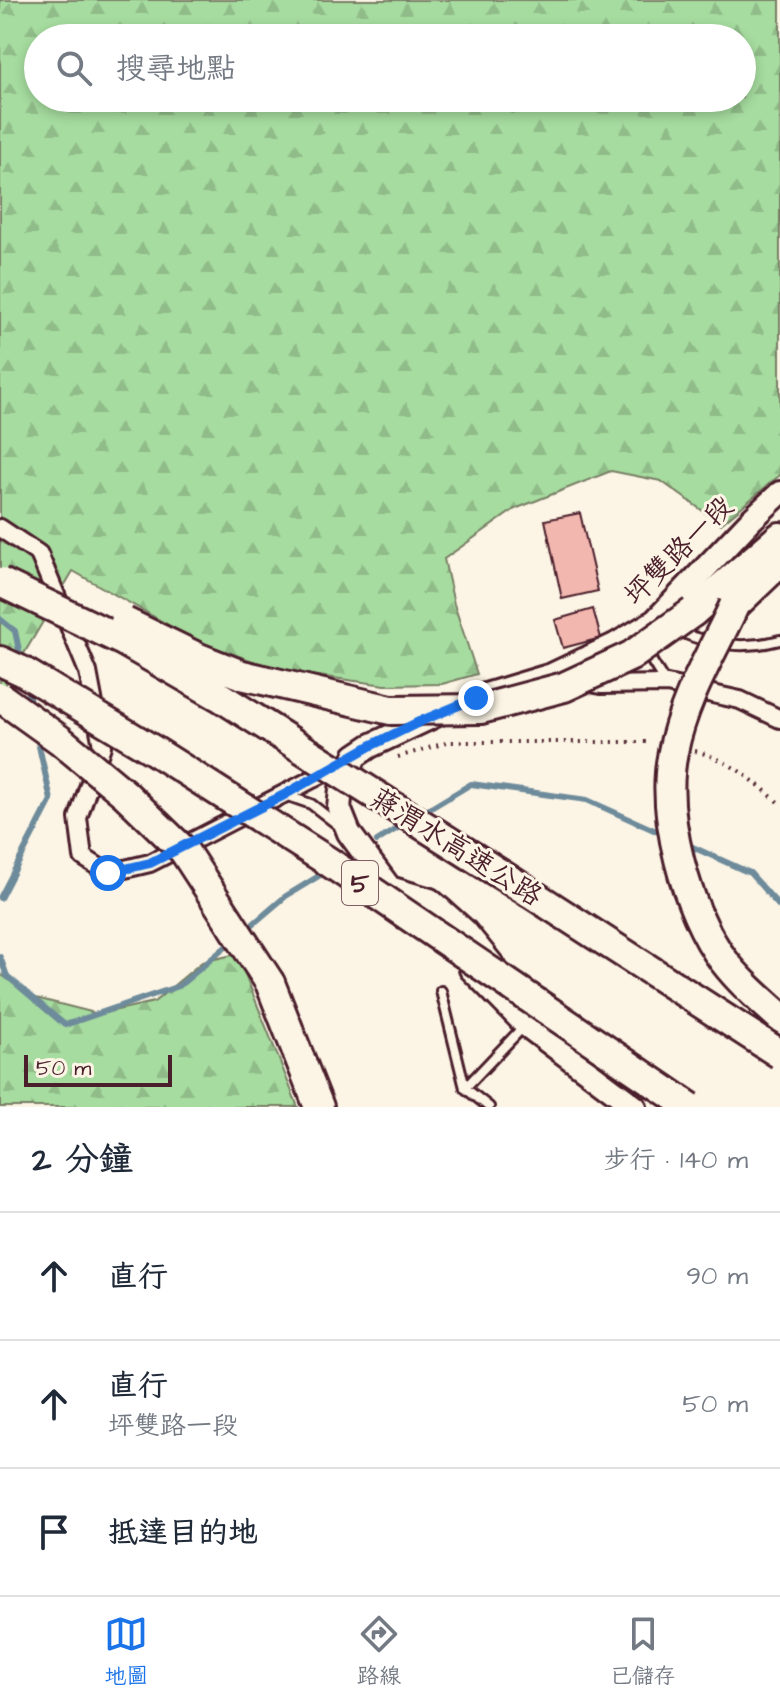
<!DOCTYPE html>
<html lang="zh-TW">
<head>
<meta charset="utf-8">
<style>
  body { margin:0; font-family:"Architects Daughter","LXGW WenKai TC",sans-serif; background:#f6f6f7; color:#1f2937 }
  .scale { position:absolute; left:24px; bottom:20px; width:148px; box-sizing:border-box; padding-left:8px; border:4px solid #4a1f2b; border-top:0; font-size:22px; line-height:28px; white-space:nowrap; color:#4a1f2b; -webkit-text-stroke:6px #fcf5e5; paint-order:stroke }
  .stop { position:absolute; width:24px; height:24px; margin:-18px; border:6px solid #1a73e8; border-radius:50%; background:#fff }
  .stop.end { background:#1a73e8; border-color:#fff; box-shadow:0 2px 8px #0008 }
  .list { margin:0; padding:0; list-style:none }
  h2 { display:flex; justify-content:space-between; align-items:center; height:104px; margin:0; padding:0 32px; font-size:34px }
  h2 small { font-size:26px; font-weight:400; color:#747a83 }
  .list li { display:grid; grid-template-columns:52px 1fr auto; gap:24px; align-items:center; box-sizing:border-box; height:128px; padding:0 32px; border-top:2px solid #e0e1e3 }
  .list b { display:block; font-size:30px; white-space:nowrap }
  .list p { margin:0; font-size:26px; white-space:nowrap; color:#747a83 }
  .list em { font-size:26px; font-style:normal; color:#747a83 }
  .icon { flex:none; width:44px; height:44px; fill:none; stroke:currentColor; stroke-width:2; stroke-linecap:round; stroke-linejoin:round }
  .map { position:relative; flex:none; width:780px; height:1107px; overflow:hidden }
  .search { position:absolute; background:#fff; box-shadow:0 4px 12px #0003; left:24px; right:24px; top:24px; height:88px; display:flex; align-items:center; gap:20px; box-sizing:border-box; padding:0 28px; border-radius:44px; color:#747a83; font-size:30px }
  .sheet { height:488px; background:#fff }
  nav { display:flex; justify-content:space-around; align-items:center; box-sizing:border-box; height:112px; border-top:2px solid #e0e1e3; background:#fff; font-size:22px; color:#747a83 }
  nav a { display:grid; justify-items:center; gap:4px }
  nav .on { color:#1a73e8 }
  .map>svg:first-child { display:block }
</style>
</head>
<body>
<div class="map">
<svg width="780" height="1107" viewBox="0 0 780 1107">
  <defs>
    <pattern id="forest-firs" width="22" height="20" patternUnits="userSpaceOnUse" patternTransform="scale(2)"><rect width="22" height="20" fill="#a6dc9f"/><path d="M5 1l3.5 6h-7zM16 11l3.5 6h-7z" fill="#90bc89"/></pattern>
  </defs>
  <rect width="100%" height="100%" fill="#fcf5e5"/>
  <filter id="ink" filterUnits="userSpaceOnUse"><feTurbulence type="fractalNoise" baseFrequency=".0125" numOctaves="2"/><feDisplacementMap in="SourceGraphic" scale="16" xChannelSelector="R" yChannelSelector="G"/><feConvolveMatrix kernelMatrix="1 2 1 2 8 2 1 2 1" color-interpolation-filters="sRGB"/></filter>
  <g filter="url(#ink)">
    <path fill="url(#forest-firs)" stroke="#787e65" stroke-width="2" fill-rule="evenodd" d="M0,0H780V475L721,524L661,481L611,471L515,509L444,559L454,604L477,674L442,684L385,685L281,671L197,641L73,571L0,694ZM38,38H742V98H38Z
      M237,954L298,1107H0V974L36,998L99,1014L154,1002L202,962Z"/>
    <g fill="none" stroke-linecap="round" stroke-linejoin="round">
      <path stroke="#6e8b9b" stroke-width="6" d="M0,619L15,631L21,660
        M26,683L31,707
        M421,814L471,784L587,800L665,835
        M377,841L404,824
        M686,844L750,873L780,907
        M0,898L51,800L37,737
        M246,930L286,896L327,871
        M0,957L7,976L65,1025L179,986L234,940"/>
    </g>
    <path fill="#f2b7af" stroke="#4a1f2b" stroke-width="2" d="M580,513L598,591L562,599L545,520Z
      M593,609L601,638L563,648L555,620Z"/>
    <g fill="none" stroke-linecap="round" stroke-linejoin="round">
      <g stroke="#4a1f2b" stroke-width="14">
        <path id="lane" d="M676,630C709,645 744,650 780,640
          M649,651L648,655L666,684
          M285,795L311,804L338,825
          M441,991L465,1088
          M489,1107L465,1088L525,1025"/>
      </g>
      <g stroke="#4a1f2b" stroke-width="22">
        <path id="street" d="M0,528L39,554L88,672L102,746L78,818L83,857L108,873L150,863L336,767
          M580,681L601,685L667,684L740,700L780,719"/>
      </g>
      <g stroke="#4a1f2b" stroke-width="28">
        <path id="secondary" d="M479,697L552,675L615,645L655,621L752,519L780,493
          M393,889L430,900L465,931L495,968
          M407,905L389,887L349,833L339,808L341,789L355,756L370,746L440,713
          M471,969L526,1025L635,1107"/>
      </g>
      <g stroke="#4a1f2b" stroke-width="34">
        <path id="highway" d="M734,606L780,562
          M693,612L780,537
          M0,661L22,671
          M270,983L319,1107"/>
      </g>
      <path stroke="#4a1f2b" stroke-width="4" stroke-dasharray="2 6" stroke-linecap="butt" d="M695,751C728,759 755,781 780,804
        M398,757L449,742H651"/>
      <use href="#lane" stroke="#fcf5e5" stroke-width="8"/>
      <use href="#street" stroke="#fcf5e5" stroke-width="16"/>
      <use href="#secondary" stroke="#fcf5e5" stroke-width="22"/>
      <use href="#highway" stroke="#fcf5e5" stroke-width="28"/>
      <g stroke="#4a1f2b" stroke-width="34" stroke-linecap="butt">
        <path id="highway-bridge" d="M0,582L125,642L219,696L532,894L780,1054
          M734,606C712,653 683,700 673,752C660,813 686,911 724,961C740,982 760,999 780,1017
          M125,622L199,658L242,675L391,710L481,709L564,687L631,656L693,612
          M22,671L153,750L329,862L690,1107
          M0,697L60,740L125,794L184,851L270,983"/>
      </g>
      <use href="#highway-bridge" stroke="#fcf5e5" stroke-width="28"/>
    </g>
  </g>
  <g fill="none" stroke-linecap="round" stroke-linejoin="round" filter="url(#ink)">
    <path stroke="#1a73e8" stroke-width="10" d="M108,873L150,863L284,795L370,746L421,721L476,698"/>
  </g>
  <g text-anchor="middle" stroke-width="6" stroke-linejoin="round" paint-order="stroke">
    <rect fill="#fcf5e5" stroke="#7f5f63" stroke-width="2" x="342" y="861" width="36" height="44" rx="6"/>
    <g font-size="26" font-weight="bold" fill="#4a1f2b">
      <text x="360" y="892">5</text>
    </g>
    <g font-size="28" fill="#4a1f2b" stroke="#fcf5e5">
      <text transform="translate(678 550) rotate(-45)" y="10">坪雙路一段</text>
      <text transform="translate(457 846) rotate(32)" y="10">蔣渭水高速公路</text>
    </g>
  </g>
</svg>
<div class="scale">50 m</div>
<div class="stop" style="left:108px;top:873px"></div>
<div class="stop end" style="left:476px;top:698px"></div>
<div class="search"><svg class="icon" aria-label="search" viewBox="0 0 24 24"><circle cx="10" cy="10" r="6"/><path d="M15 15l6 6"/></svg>搜尋地點</div>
</div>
<section class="sheet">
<h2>2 分鐘<small>步行 · 140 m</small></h2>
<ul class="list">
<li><svg class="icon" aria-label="ahead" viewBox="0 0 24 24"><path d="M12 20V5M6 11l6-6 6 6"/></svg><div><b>直行</b></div><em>90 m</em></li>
<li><svg class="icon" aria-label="ahead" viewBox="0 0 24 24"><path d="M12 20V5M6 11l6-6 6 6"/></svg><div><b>直行</b><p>坪雙路一段</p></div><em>50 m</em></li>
<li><svg class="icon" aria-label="arrive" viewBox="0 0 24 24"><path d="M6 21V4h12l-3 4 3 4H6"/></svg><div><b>抵達目的地</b></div></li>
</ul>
</section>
<nav>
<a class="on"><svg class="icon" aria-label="map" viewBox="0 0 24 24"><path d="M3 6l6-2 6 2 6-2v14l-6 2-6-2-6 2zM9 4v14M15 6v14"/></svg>地圖</a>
<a><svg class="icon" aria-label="directions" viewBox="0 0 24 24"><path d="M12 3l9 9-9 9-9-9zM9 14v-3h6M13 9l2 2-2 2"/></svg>路線</a>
<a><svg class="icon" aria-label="saved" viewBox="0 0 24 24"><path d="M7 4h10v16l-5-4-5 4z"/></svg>已儲存</a>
</nav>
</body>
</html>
